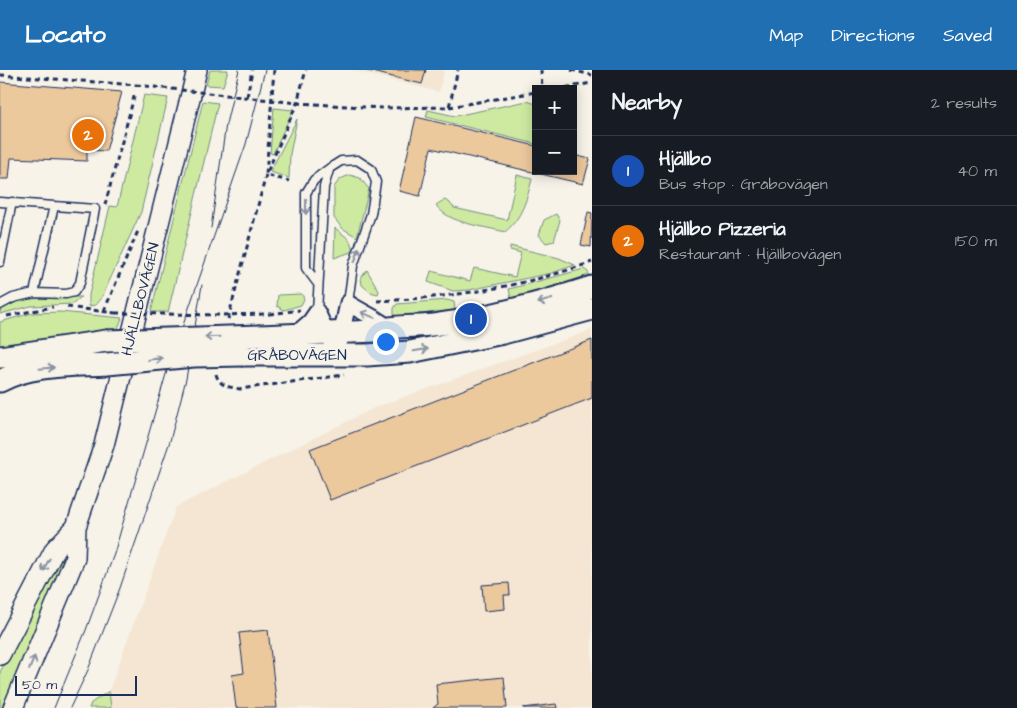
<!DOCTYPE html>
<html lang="en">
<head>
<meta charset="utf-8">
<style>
  body { margin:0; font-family:"Architects Daughter",sans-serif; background:#20242c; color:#f1f3f6 }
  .controls { position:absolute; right:15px; top:15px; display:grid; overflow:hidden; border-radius:0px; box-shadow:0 2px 12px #0003 }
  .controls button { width:45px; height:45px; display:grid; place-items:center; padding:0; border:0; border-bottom:1px solid #363941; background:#171b24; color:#f1f3f6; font:25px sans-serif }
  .scale { position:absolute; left:15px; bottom:12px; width:122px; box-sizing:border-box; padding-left:5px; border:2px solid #1b2f5e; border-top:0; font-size:14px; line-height:18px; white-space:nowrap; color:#1b2f5e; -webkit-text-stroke:4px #f7f3e8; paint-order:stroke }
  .you { position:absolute; left:385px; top:271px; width:18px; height:18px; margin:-12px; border:4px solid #fff; border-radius:50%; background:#1a73e8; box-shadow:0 0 0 8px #1a73e833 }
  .badge { display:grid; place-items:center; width:32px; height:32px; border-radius:50%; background:#1f6fb2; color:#fff; font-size:16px; font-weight:700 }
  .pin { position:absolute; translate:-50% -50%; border:2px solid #fff; box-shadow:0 1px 5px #0006 }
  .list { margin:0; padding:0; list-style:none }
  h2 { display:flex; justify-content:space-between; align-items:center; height:65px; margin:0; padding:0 20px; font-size:21px }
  h2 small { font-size:16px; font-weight:400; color:#9ea1a6 }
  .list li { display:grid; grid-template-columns:32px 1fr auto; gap:15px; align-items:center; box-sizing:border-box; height:70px; padding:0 20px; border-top:1px solid #363941 }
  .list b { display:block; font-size:19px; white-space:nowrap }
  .list p { margin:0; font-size:16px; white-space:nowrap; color:#9ea1a6 }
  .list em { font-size:16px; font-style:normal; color:#9ea1a6 }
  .map { position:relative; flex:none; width:592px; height:638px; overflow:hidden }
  header { display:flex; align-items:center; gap:30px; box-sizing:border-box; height:70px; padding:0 25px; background:#1f6fb2; color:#fff }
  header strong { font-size:24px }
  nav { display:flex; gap:28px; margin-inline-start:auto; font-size:18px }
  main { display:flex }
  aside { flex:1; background:#171b24 }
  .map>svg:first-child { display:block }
</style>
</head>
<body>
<header>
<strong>Locato</strong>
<nav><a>Map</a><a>Directions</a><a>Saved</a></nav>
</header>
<main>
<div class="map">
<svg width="592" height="638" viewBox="0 0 592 638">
  <rect width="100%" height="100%" fill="#f7f3e8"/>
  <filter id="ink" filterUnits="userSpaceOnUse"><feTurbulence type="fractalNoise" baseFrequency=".02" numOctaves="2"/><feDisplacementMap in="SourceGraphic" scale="10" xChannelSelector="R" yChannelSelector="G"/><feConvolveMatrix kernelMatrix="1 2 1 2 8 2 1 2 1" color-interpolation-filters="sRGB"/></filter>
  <g filter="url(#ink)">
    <path fill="#f4e6d2" d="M351,0H444L439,22Z
      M592,260V638H111L109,621L176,437L376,337Z"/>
    <path fill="#ceeaa1" stroke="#748c80" d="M210,0H228L223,16L206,15Z
      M144,25L168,28L141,142L101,229L96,235L89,236V225L110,136L117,137Z
      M203,31L218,33L168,242H151Z
      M527,31L536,34V74L426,47L428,40L455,46Z
      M274,38L293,40L273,84L270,83Z
      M297,49L290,84L289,108L270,102Z
      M350,105L360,108L369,119L357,167L342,158L334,148V117L340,109Z
      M517,105L532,109C527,129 522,148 505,162C484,156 448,154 436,135L444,130L449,132L454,138L507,150Z
      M556,144L560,150L554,171L546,173L539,165L544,150Z
      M335,158L349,169L354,181L334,188Z
      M510,176L559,188L575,195L552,203L469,220L453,221L428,212L431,201L470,211L474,198L515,207L521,183L510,180Z
      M584,199L588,202L590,208L581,212L511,228L509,219Z
      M367,200L379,221L378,224L370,222L362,215L361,208Z
      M302,224L304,229L301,235L284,240L277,236L278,225Z
      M51,227H81L73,234L31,236L0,244V239L22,230Z
      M447,230L454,232L455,240L394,247V238L397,234Z
      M60,242L122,248L116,263L0,282V252L32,243Z
      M62,485L66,486L4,638H0V602Z
      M109,621L111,638H89L91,633Z"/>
    <path fill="#ecc89d" stroke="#1b2f5e" d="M364,0H426L422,14Z
      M0,12L122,22L106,81L87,80V91L11,88L9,109H0Z
      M416,47L536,76V101H573V85L590,89L583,114L431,78L420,126L399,121Z
      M588,142L592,143L591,177L581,175Z
      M592,270V328L330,430L310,379Z
      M509,513L510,525H504L505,539L484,541L482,515Z
      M268,560L277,638H236L232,605L244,603L239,563Z
      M504,607L507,638H433L438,634L436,614Z
      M556,634L557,638H523Z"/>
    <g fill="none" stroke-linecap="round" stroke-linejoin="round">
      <g stroke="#1b2f5e" stroke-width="11">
        <path id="service" d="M0,132L95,139L80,213L74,222L66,224L34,223L13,228L0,235
          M0,192L12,132
          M318,214L306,198V123L314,110L330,98L341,91L357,90L371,99L376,112L371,144L353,196L348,233
          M34,223L54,136
          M317,242L324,117L329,100"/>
      </g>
      <g stroke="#1b2f5e" stroke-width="19">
        <path id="minor" d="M296,264L310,252L317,242L331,272
          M340,271L348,233C361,242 376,247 387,257"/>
      </g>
      <g stroke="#1b2f5e" stroke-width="22">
        <path id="tertiary" d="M0,585L55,479L76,457
          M13,638L75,488L76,457L104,375L197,0"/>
      </g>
      <g stroke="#1b2f5e" stroke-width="25">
        <path id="secondary" d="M260,266L375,261C396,254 418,258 440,254C491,247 542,233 592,217
          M243,285H367L410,282L503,263L592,239
          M0,287L106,271
          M0,311C31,294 72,296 107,294"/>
      </g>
      <path stroke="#1b2f5e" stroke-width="3" stroke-dasharray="5 4" stroke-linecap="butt" d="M274,0L266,105L289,111
        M541,0L542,19
        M571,0L592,5
        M0,5L136,15
        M557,19L592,13
        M247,27L252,0
        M297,33L382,38L449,37L458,0
        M449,37L536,22
        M105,135L135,23
        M377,231C450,228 523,217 592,192
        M67,237L115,243
        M104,241L138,161
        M270,244L300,240
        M7,246L53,237
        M228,249L266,105L297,33L306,0
        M216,304C219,316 229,317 240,319L344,305"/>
      <use href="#service" stroke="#f7f3e8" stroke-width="8"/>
      <use href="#minor" stroke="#f7f3e8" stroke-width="15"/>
      <use href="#tertiary" stroke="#f7f3e8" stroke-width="19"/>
      <use href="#secondary" stroke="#f7f3e8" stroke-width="21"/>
      <path stroke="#1b2f5e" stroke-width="1" d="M211,158L226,54L239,0
        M54,638L86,560L114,484L166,304L246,74L265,0
        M70,638L88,600L120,518L170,371L186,309L202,215"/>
      <g stroke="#1b2f5e" stroke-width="25" stroke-linecap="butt">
        <path id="secondary-bridge" d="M106,271L260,266
          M107,294L194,286L243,285"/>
      </g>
      <path stroke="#1b2f5e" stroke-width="3" stroke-dasharray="5 4" stroke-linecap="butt" d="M136,15L297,33
        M115,243L217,245L270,244"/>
      <use href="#secondary-bridge" stroke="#f7f3e8" stroke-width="21"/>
    </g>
    <defs><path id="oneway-shaft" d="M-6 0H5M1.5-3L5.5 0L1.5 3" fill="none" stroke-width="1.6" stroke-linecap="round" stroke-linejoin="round" transform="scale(1.25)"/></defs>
    <g stroke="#8991a3">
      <use href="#oneway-shaft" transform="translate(306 137) rotate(91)"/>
      <use href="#oneway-shaft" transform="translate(357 185) rotate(-71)"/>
      <use href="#oneway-shaft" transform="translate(545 231) rotate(165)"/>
      <use href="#oneway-shaft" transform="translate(368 245) rotate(-157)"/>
      <use href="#oneway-shaft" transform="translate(212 267) rotate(178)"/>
      <use href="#oneway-shaft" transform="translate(421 280) rotate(-10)"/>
      <use href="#oneway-shaft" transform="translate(155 289) rotate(-6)"/>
      <use href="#oneway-shaft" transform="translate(47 298) rotate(-5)"/>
      <use href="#oneway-shaft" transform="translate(46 495) rotate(119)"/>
      <use href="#oneway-shaft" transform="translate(32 593) rotate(-68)"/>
    </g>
  </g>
  <g text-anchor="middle" stroke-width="5" stroke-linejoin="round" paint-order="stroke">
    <g font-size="15" fill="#1b2f5e" stroke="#f7f3e8">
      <text transform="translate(140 229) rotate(-76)" y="5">HJÄLLBOVÄGEN</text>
      <text x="297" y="290">GRÅBOVÄGEN</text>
    </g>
  </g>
</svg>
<div class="controls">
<button>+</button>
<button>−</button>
</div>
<div class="scale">50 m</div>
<div class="you"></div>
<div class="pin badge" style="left:471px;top:249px;background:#1a4fb4">1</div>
<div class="pin badge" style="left:88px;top:65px;background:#e8710a">2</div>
</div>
<aside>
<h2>Nearby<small>2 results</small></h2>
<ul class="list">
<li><span class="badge" style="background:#1a4fb4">1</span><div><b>Hjällbo</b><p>Bus stop · Gråbovägen</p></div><em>40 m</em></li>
<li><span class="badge" style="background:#e8710a">2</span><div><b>Hjällbo Pizzeria</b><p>Restaurant · Hjällbovägen</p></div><em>150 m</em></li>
</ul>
</aside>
</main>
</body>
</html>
